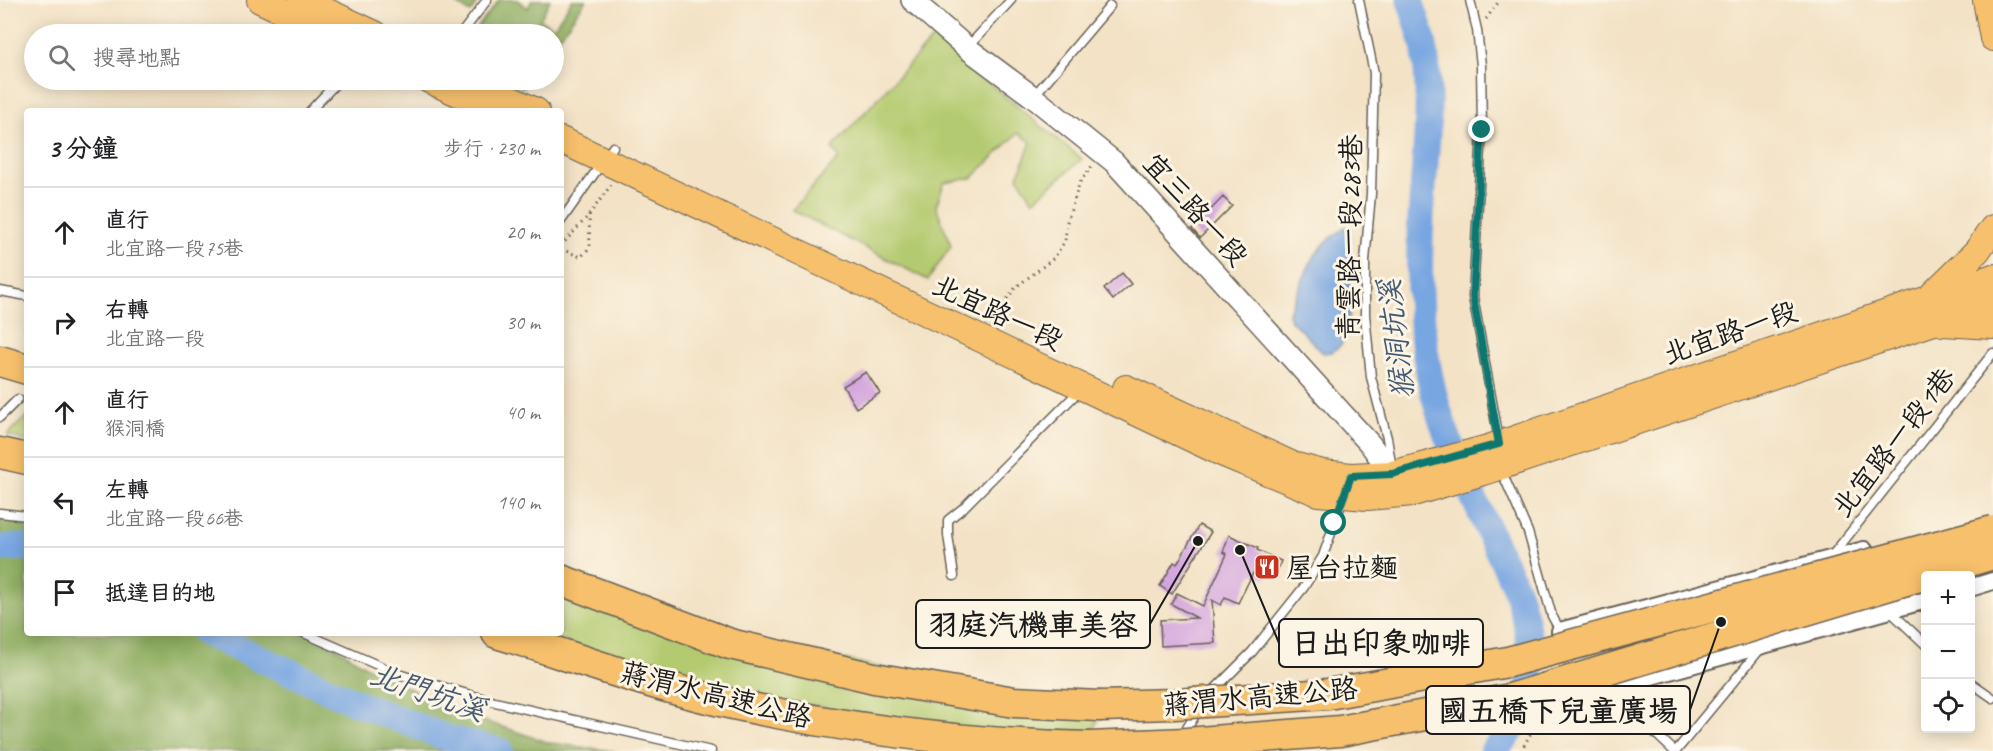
<!DOCTYPE html>
<html lang="zh-TW">
<head>
<meta charset="utf-8">
<style>
  body { margin:0; font-family:Caveat,"LXGW WenKai TC",sans-serif; background:#f6f6f6; color:#202124 }
  .controls { position:absolute; right:18px; bottom:18px; display:grid; overflow:hidden; border-radius:6px; box-shadow:0 3px 15px #0003 }
  .controls button { width:54px; height:54px; display:grid; place-items:center; padding:0; border:0; border-bottom:2px solid #e0e0e0; background:#fff; color:#202124; font:30px sans-serif }
  .stop { position:absolute; width:18px; height:18px; margin:-14px; border:4px solid #0f766e; border-radius:50%; background:#fff }
  .stop.end { background:#0f766e; border-color:#fff; box-shadow:0 2px 6px #0008 }
  .list { margin:0; padding:0; list-style:none }
  h2 { display:flex; justify-content:space-between; align-items:center; height:78px; margin:0; padding:0 24px; font-size:26px }
  h2 small { font-size:20px; font-weight:400; color:#757577 }
  .list li { display:grid; grid-template-columns:39px 1fr auto; gap:18px; align-items:center; box-sizing:border-box; height:90px; padding:0 24px; border-top:2px solid #e0e0e0 }
  .list b { display:block; font-size:22px; white-space:nowrap }
  .list p { margin:0; font-size:20px; white-space:nowrap; color:#757577 }
  .list em { font-size:20px; font-style:normal; color:#757577 }
  .icon { flex:none; width:33px; height:33px; fill:none; stroke:currentColor; stroke-width:2; stroke-linecap:round; stroke-linejoin:round }
  .map { position:relative; flex:none; width:1993px; height:751px; overflow:hidden }
  .search { position:absolute; background:#fff; box-shadow:0 3px 15px #0003; left:24px; top:24px; width:540px; height:66px; display:flex; align-items:center; gap:15px; box-sizing:border-box; padding:0 21px; border-radius:33px; color:#757577; font-size:22px }
  .panel { position:absolute; background:#fff; box-shadow:0 3px 15px #0003; left:24px; top:108px; width:540px; height:528px; border-radius:6px }
  .map>svg:first-child { display:block }
</style>
</head>
<body>
<div class="map">
<svg width="1993" height="751" viewBox="0 0 1993 751">
  <rect width="100%" height="100%" fill="#fcf5e5"/>
  <filter id="ink" filterUnits="userSpaceOnUse"><feTurbulence type="fractalNoise" baseFrequency=".0167" numOctaves="2"/><feDisplacementMap in="SourceGraphic" scale="12" xChannelSelector="R" yChannelSelector="G"/><feConvolveMatrix kernelMatrix="1 2 1 2 8 2 1 2 1" color-interpolation-filters="sRGB"/></filter>
  <filter id="wash" filterUnits="userSpaceOnUse"><feTurbulence type="fractalNoise" baseFrequency=".008" numOctaves="4" result="noise"/><feDisplacementMap in="SourceGraphic" scale="24" xChannelSelector="R" yChannelSelector="G"/><feGaussianBlur stdDeviation="1.35" result="paint"/><feColorMatrix in="noise" values="0 0 0 0 0 0 0 0 0 0 0 0 0 0 0 0 0 1.4 0 .05"/><feComposite in="paint" operator="in"/></filter>
  <g filter="url(#wash)">
    <rect width="100%" height="100%" fill="#f3e2c5"/>
    <path fill="#b4ca6f" stroke="#687346" stroke-width="1.5" d="M933,38L1082,159L1033,201L1018,177L1031,142L1018,133L972,178L944,183L936,206L951,246L928,280L792,210L839,158L832,148Z
      M27,416V442L7,435Z
      M561,595L1100,717L1090,737L939,727L706,687L539,633H561Z"/>
    <path fill="#8fae62" stroke="#56653f" stroke-width="1.5" d="M452,0H480L470,13Z
      M499,0H518L528,8L532,0H550L540,20L554,27L572,0H586L554,45V34H472Z
      M499,80H529L522,90Z
      M0,518L27,522V633H313L370,669L455,711L550,743L614,751H0Z"/>
    <path fill="#78a6e1" stroke="#4a617e" stroke-width="1.5" d="M1345,227L1350,231L1349,330L1341,345L1332,352L1323,353L1290,319L1288,314L1312,259L1325,243Z"/>
    <g fill="none" stroke-linecap="round" stroke-linejoin="round">
      <path stroke="#78a6e1" stroke-width="27" d="M1410,0C1415,17 1423,35 1425,52C1434,116 1421,179 1420,243C1418,299 1422,355 1438,409C1451,452 1472,493 1490,534C1500,556 1513,578 1520,601C1536,653 1538,713 1493,751
        M0,548L27,547
        M205,633L362,705L447,738L500,751"/>
    </g>
    <g id="blocks">
      <path fill="#d3a4de" d="M1223,197L1232,206L1200,238L1192,229Z
        M1122,273L1131,284L1113,300L1104,289Z
        M866,372L880,393L856,408L843,386Z
        M1199,525L1211,532L1172,594L1160,586L1174,562L1177,564Z
        M1229,535L1258,548L1257,550L1281,561L1275,576L1268,573L1266,579L1253,573L1238,603L1225,597L1221,605L1212,600L1215,643L1161,646L1160,620L1197,618L1171,604L1177,593L1203,606L1227,554L1223,552Z"/>
    </g>
  </g>
  <g filter="url(#ink)">
    <use href="#blocks" fill-opacity="0" stroke="#676157" stroke-width="1.5"/>
    <g fill="none" stroke-linecap="round" stroke-linejoin="round">
      <g stroke="#676157" stroke-width="11">
        <path id="service" d="M1359,0L1374,73L1371,194L1365,261V314L1371,377L1387,438L1391,463
          M1470,0L1477,30L1481,65L1482,130L1473,297L1499,440
          M461,34L487,0
          M967,48L1011,0
          M1033,97L1110,6
          M310,111L339,80
          M561,221L613,147
          M0,291L27,296
          M0,417L18,399
          M1501,470L1528,532L1552,616L1561,632
          M0,513L27,516
          M1831,557L1993,353
          M954,576L948,535V520L963,508L1081,389
          M1889,610L1926,645
          M304,633L398,674L495,702L711,751
          M1970,682L1993,698
          M1608,688L1674,751
          M1210,694L1252,652L1304,587L1323,556L1343,499
          M1182,736L1199,709
          M1676,751L1762,647"/>
      </g>
      <g stroke="#676157" stroke-width="20">
        <path id="minor" d="M1970,588L1993,581
          M1560,631L1864,550
          M1608,688L1926,600"/>
      </g>
      <g stroke="#676157" stroke-width="24">
        <path id="tertiary" d="M912,0L967,48L1033,97L1114,162L1370,444L1392,474L1394,486"/>
      </g>
      <g stroke="#676157" stroke-width="28">
        <path id="primary" d="M260,0L333,34
          M302,0L375,34
          M1986,0L1993,38
          M429,80L497,111
          M481,86L536,111
          M561,140L1224,454L1318,493L1367,497L1413,493L1493,469L1931,323L1993,300
          M1933,294L1977,251L1993,228
          M1943,323L1993,326
          M1126,388L1293,465L1323,473L1351,476L1392,474L1488,448L1993,277"/>
      </g>
      <g stroke="#676157" stroke-width="33">
        <path id="motorway" d="M0,361L27,369
          M0,453L27,459
          M561,580L730,644L874,678L1014,702L1099,706
          M497,633C573,657 650,685 728,703C846,729 968,744 1089,747"/>
      </g>
      <path stroke="#676157" stroke-width="3" stroke-dasharray="1.5 4.5" stroke-linecap="butt" d="M1486,19L1500,0
        M561,246L589,215L611,185
        M561,249L581,257L590,247L589,215
        M989,323L1016,287L1054,258L1065,241L1067,222L1080,182L1092,166
        M1521,751L1543,711"/>
      <use href="#service" stroke="#fff" stroke-width="8"/>
      <use href="#minor" stroke="#fff" stroke-width="16"/>
      <use href="#tertiary" stroke="#fff" stroke-width="21"/>
      <use href="#primary" stroke="#f7c06c" stroke-width="26"/>
      <use href="#motorway" stroke="#f7c06c" stroke-width="30"/>
      <g stroke="#676157" stroke-width="33" stroke-linecap="butt">
        <path id="motorway-bridge" d="M1099,706L1175,704L1328,694L1508,662L1993,531
          M1089,747L1186,743L1340,731L1510,699L1993,554"/>
      </g>
      <use href="#motorway-bridge" stroke="#f7c06c" stroke-width="30"/>
    </g>
  </g>
  <g fill="none" stroke-linecap="round" stroke-linejoin="round" filter="url(#ink)">
    <path stroke="#0f766e" stroke-width="8" d="M1334,523L1351,476L1392,474L1499,444L1473,297L1482,130"/>
  </g>
  <defs>
    <g id="restaurant-square" transform="scale(1.35)"><rect x="-9" y="-9" width="18" height="18" rx="4" fill="#c8321e" stroke="#fcf5e5"/><path d="M-5-6h1v4h1v-4h1v4h1v-4h1v5L-1.5 .5V6h-2V.5L-5-1ZM5-6V6H3V1.5H1.5Q1.5-4 5-6Z" fill="#fff"/></g>
  </defs>
  <g fill-rule="evenodd">
    <use href="#restaurant-square" x="1267" y="567"/>
  </g>
  <g text-anchor="middle" stroke-width="6" stroke-linejoin="round" paint-order="stroke">
    <g font-size="28" fill="#1c1c1c" stroke="#fcf5e5">
      <text transform="translate(1196 209) rotate(48)" y="10">宜三路一段</text>
      <text transform="translate(1349 237) rotate(-89)" y="10">青雲路一段283巷</text>
      <text transform="translate(998 312) rotate(25)" y="10">北宜路一段</text>
      <text transform="translate(1730 332) rotate(-19)" y="10">北宜路一段</text>
      <text transform="translate(1893 442) rotate(-52)" y="10">北宜路一段1巷</text>
      <text transform="translate(716 694) rotate(14)" y="10">蔣渭水高速公路</text>
      <text transform="translate(1260 696) rotate(-5)" y="10">蔣渭水高速公路</text>
    </g>
    <g font-size="28" fill="#1c1c1c" stroke="#fcf5e5" text-anchor="start">
      <text x="1286" y="577">屋台拉麵</text>
    </g>
    <g font-size="30" font-style="italic" fill="#455a75" stroke="#fcf5e5">
      <text transform="translate(1396 339) rotate(-97)" y="10">猴洞坑溪</text>
      <text transform="translate(428 692) rotate(19)" y="10">北門坑溪</text>
    </g>
  </g>
  <path fill="none" stroke="#1c1c1c" stroke-width="2" d="M1198 541L1150 624M1240 550L1279 643M1721 622L1690 710"/>
  <g fill="#1c1c1c" stroke="#fcf5e5" stroke-width="2">
    <circle cx="1198" cy="541" r="6"/>
    <circle cx="1240" cy="550" r="6"/>
    <circle cx="1721" cy="622" r="6"/>
  </g>
  <g fill="#fcf5e5" stroke="#1c1c1c" stroke-width="2">
    <rect x="916" y="600" width="234" height="48" rx="6"/>
    <rect x="1279" y="619" width="204" height="48" rx="6"/>
    <rect x="1426" y="686" width="264" height="48" rx="6"/>
  </g>
  <g font-size="30" text-anchor="middle" font-weight="bold" fill="#1c1c1c">
    <text x="1033" y="635">羽庭汽機車美容</text>
    <text x="1381" y="653">日出印象咖啡</text>
    <text x="1558" y="721">國五橋下兒童廣場</text>
  </g>
</svg>
<div class="controls">
<button>+</button>
<button>−</button>
<button><svg class="icon" aria-label="locate" viewBox="0 0 24 24"><circle cx="12" cy="12" r="6"/><path d="M12 2v4M12 18v4M2 12h4M18 12h4"/></svg></button>
</div>
<div class="stop" style="left:1334px;top:523px"></div>
<div class="stop end" style="left:1482px;top:130px"></div>
<div class="search"><svg class="icon" aria-label="search" viewBox="0 0 24 24"><circle cx="10" cy="10" r="6"/><path d="M15 15l6 6"/></svg>搜尋地點</div>
<section class="panel">
<h2>3 分鐘<small>步行 · 230 m</small></h2>
<ul class="list">
<li><svg class="icon" aria-label="ahead" viewBox="0 0 24 24"><path d="M12 20V5M6 11l6-6 6 6"/></svg><div><b>直行</b><p>北宜路一段75巷</p></div><em>20 m</em></li>
<li><svg class="icon" aria-label="right" viewBox="0 0 24 24"><path d="M7 20v-9h11M14 6l5 5-5 5"/></svg><div><b>右轉</b><p>北宜路一段</p></div><em>30 m</em></li>
<li><svg class="icon" aria-label="ahead" viewBox="0 0 24 24"><path d="M12 20V5M6 11l6-6 6 6"/></svg><div><b>直行</b><p>猴洞橋</p></div><em>40 m</em></li>
<li><svg class="icon" aria-label="left" viewBox="0 0 24 24"><path d="M17 20v-9H6M10 6l-5 5 5 5"/></svg><div><b>左轉</b><p>北宜路一段66巷</p></div><em>140 m</em></li>
<li><svg class="icon" aria-label="arrive" viewBox="0 0 24 24"><path d="M6 21V4h12l-3 4 3 4H6"/></svg><div><b>抵達目的地</b></div></li>
</ul>
</section>
</div>
</body>
</html>
